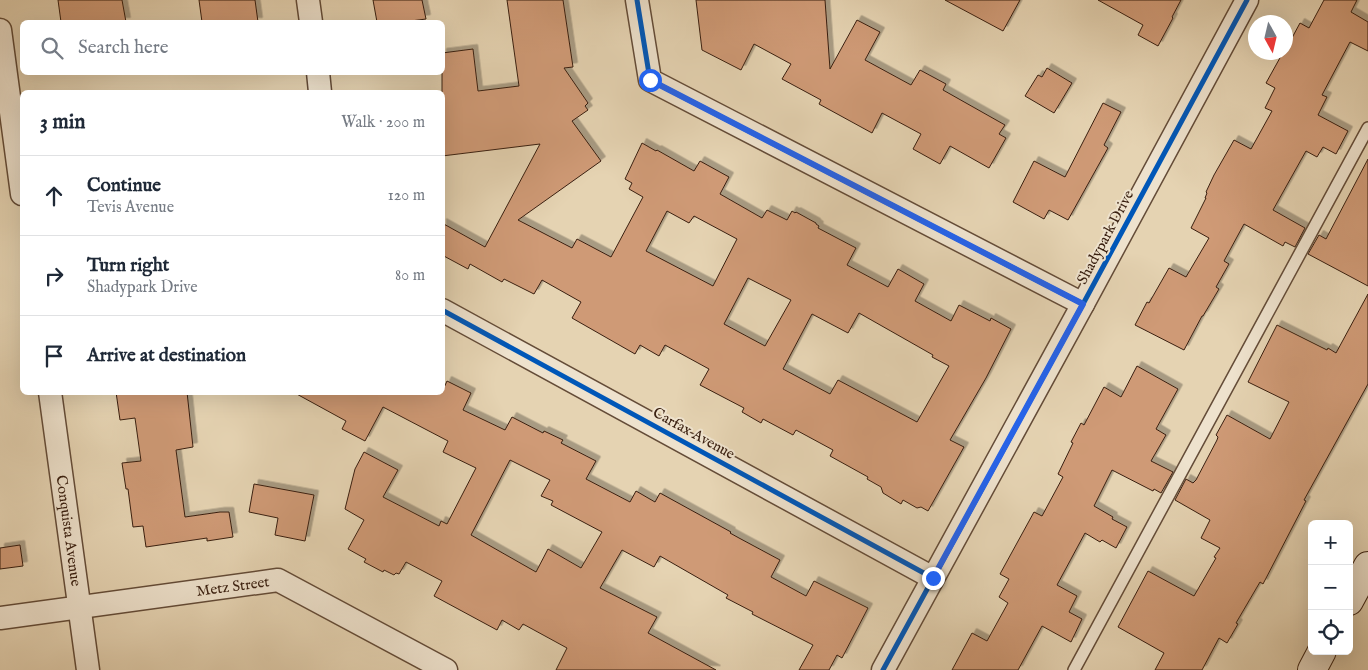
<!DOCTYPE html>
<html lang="en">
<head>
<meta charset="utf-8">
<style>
  body { margin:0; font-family:"IM FELL English",serif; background:#f6f6f7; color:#1f2937 }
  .controls { position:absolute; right:15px; bottom:15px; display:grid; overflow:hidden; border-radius:8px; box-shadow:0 5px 20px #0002 }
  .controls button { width:45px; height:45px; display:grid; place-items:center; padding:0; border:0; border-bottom:1px solid #e0e1e3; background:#fff; color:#1f2937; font:25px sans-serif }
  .compass { position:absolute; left:1248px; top:15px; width:45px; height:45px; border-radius:50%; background:#fff; box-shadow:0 5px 20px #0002; rotate:172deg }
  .stop { position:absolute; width:15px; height:15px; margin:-11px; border:4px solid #2563eb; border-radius:50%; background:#fff }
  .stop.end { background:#2563eb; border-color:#fff; box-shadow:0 1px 5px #0008 }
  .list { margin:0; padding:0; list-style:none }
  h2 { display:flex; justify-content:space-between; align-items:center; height:65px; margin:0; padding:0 20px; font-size:21px }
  h2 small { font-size:16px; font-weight:400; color:#747a83 }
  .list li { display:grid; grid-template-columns:32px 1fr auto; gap:15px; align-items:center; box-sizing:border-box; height:80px; padding:0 20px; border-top:1px solid #e0e1e3 }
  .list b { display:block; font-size:19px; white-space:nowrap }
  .list p { margin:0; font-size:16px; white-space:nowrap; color:#747a83 }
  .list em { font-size:16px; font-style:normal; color:#747a83 }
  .icon { flex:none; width:28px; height:28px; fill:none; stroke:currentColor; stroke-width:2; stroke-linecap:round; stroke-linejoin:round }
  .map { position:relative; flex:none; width:1368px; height:670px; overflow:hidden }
  .search { position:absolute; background:#fff; box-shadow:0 5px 20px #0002; left:20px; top:20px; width:425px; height:55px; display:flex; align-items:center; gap:12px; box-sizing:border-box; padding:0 18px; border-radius:8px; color:#747a83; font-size:19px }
  .panel { position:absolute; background:#fff; box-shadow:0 5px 20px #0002; left:20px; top:90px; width:425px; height:305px; border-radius:8px }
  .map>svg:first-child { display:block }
</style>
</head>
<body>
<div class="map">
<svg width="1368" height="670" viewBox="0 0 1368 670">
  <defs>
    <filter id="shadow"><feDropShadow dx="4.5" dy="-4.5" stdDeviation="0" flood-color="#0004"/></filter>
  </defs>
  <rect width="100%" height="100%" fill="#e5d3b2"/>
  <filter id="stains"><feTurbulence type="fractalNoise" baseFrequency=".004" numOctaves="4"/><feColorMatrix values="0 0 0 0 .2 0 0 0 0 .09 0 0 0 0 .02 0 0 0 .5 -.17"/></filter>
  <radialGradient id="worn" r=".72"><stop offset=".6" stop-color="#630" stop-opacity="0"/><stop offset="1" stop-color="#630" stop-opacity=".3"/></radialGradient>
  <path fill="#cf9a76" stroke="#391f10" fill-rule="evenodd" filter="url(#shadow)" d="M58,0H122L126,22H61Z
    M199,0H255L258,22H202Z
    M373,0H422L426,19L403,22H377Z
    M507,0H563L573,67L564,68L588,103L585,106L588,110L572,121L601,161L518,220L572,248L577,239L611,257L643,197L629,189L632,183L625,179L642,143L656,151L657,150L694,171L700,161L729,177L720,194L762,218L767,210L787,220L792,211L795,213L796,212L816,223V224L819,226L818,228L856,248L847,265L888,287L898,269L924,284L915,301L951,321L959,305L990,321L991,318L1011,329L986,378L950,440L964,447L928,511L921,507L917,508L903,500L901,504L883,493L881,487L867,479L868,477L830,456L833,450L796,430L793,435L763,419L761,423L742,412L744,408L700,385L709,369L665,345L659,356L640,345L635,354L572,318L581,302L542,280L534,294L504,279L502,282L470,264L468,269L442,255V223L485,247L540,144L442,156V53L473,49L478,91L519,86ZM667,211L689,223L694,216L737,239L713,286L646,251ZM748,278L791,300L765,346L724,324ZM859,313L933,355L932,357L949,366L917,422L838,380L830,394L783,369L812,314L848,333Z
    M696,0H825L830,69L857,20L880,32L865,60L911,85L920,70L946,84L943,90L1005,125L999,134L1006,138L989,168L950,146L940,164L913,149L921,134L882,113L872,133L819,104L821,100L782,79L791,64L754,44L741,70L702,50Z
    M945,0H1020L1003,31Z
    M1098,0H1181L1172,17L1173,18L1158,46L1138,35L1143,25Z
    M1324,0H1357L1351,12L1368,22V51L1350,42L1322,95L1327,97L1318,115L1348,131L1336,154L1323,147L1317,157L1306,151L1273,210L1305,228L1295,247L1285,242L1283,246L1244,224L1224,261L1229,264L1216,287L1219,289L1203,316H1202L1184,350L1135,325L1147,302L1149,303L1169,268L1186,277L1209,238L1191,228L1206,198H1205L1207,193L1206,192L1214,175L1234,140L1251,149L1272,111L1265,108L1275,88L1266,83L1281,56H1282L1284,52H1286V49L1300,23L1309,28Z
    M1047,68L1072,83L1054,113L1025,96L1038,75L1042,77Z
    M1103,103L1121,112L1104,145L1108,148L1068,220L1049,210L1044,219L1013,202L1034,161L1065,177Z
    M1368,159V286L1308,254L1319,235L1326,239Z
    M1368,294V384L1304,500L1306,501L1263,584L1260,582L1236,623L1238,624L1227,643L1219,638L1202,670H1155L1164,653L1118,627L1148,571L1194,596L1216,558L1214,557L1220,548L1201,538L1210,520L1175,500L1186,479L1193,483L1196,480L1217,440L1218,437L1216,435L1227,415L1270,439L1289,402L1248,382L1277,325L1327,350L1328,348L1336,353Z
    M1137,366L1178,389L1156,429L1166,435L1151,461L1173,472L1161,493L1154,489L1153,491L1112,470L1094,506L1113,517L1112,519L1127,527L1116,548L1102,540L1100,542L1085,533L1057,585L1077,596L1069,612L1082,619L1071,642L1042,626L1018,670H952L972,633L987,641L1008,603L999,597L1009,579L1000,574L1034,512L1042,516L1063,477L1058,474L1073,443L1071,442L1081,423L1084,425L1104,387L1121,397Z
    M447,381L471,393L463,410L505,430L512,417L543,433L544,431L563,440L561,443L596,461L586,479L630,502L636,491L655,502L660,493L731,532L730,533L739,538L780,560L771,577L806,596L814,581L868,608L842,658L837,655L829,670H799L813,645L752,614L753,612L726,598L728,595L660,556L654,567L622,550L600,588L657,617L648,633L716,670H556L567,648L523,624L519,630L502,620L497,630L434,596L442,581L406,562L399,574L396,573L394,575L384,570L383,572L364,562L366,559L348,549L364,520L345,509L355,469L364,452L398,470L383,497L439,526L441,521L447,524L476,468L443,452L448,441L383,407L365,441L342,429L346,421L293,392H442ZM510,460L550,480L541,496L553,501L551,505L602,532L581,568L548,549L536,572L471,535Z
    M116,392H187L193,447L176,450L185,517L220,512H229L233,537L207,541V538L146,547L143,526L133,527L128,489H126L122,463L141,461L135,418L120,420Z
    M254,484L314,495L305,541L275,535L278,518L249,512Z
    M20,545L23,566L0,569V548Z"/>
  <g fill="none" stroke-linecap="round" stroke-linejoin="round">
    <g stroke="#644c38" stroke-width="14">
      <path id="service" d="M1074,670L1368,128"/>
    </g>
    <g stroke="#644c38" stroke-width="25">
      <g id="minor">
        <path d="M308,0L311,22"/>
        <path d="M637,0L650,80L1083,304"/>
        <path d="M0,30L22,194"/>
        <path d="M318,72L320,92"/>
        <path d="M442,310L933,578"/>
        <path id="s1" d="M50,392L88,670"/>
        <path id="s2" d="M0,618L278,580L446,670"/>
        <path d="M883,670L1083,304L1247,0"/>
      </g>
    </g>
    <g stroke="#391f10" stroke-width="30">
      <path id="secondary" d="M1349,601L1368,566
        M1312,670L1322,651"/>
    </g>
    <use href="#service" stroke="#eee2cd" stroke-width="11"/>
    <use href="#minor" stroke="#eee2cd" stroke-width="22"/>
    <use href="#secondary" stroke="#eee2cd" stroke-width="28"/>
    <g stroke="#eee2cd" stroke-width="8">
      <path id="cycleway" d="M637,0L650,80L1083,304
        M442,310L933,578
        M883,670L1083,304L1247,0"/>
    </g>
    <use href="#cycleway" stroke="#0057b8" stroke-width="5"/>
  </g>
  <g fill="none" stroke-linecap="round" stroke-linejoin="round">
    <path stroke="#2563eb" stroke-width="6" d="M650,80L1083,304L933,578"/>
  </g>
  <g text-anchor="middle" stroke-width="4" stroke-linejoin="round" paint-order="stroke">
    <g font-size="15" fill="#391f10" stroke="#eee2cd">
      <text transform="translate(1105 237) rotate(-62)" y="5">Shadypark Drive</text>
      <text transform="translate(694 433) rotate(29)" y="5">Carfax Avenue</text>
      <text dy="5" stroke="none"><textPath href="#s1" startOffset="140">Conquista Avenue</textPath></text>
      <text dy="5" stroke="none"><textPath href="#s2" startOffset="235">Metz Street</textPath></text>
    </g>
  </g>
  <rect width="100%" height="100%" filter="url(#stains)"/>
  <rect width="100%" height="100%" fill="url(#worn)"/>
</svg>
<div class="controls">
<button>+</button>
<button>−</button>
<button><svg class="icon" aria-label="locate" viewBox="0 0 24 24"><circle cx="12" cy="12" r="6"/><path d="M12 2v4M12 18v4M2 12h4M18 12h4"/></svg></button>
</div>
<svg class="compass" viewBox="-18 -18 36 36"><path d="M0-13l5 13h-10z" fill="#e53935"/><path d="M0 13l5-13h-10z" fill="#747a83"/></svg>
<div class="stop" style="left:650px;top:80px"></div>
<div class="stop end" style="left:933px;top:578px"></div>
<div class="search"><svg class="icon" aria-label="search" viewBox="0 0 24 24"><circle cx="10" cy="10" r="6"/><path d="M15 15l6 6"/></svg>Search here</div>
<section class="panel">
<h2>3 min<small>Walk · 200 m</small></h2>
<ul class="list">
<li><svg class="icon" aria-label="ahead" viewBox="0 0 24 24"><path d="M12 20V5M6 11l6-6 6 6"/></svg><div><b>Continue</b><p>Tevis Avenue</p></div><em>120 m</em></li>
<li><svg class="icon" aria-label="right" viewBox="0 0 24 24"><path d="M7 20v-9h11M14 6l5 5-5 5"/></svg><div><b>Turn right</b><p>Shadypark Drive</p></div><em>80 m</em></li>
<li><svg class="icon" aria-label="arrive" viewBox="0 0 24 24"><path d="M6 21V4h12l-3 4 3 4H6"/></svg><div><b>Arrive at destination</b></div></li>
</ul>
</section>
</div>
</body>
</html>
